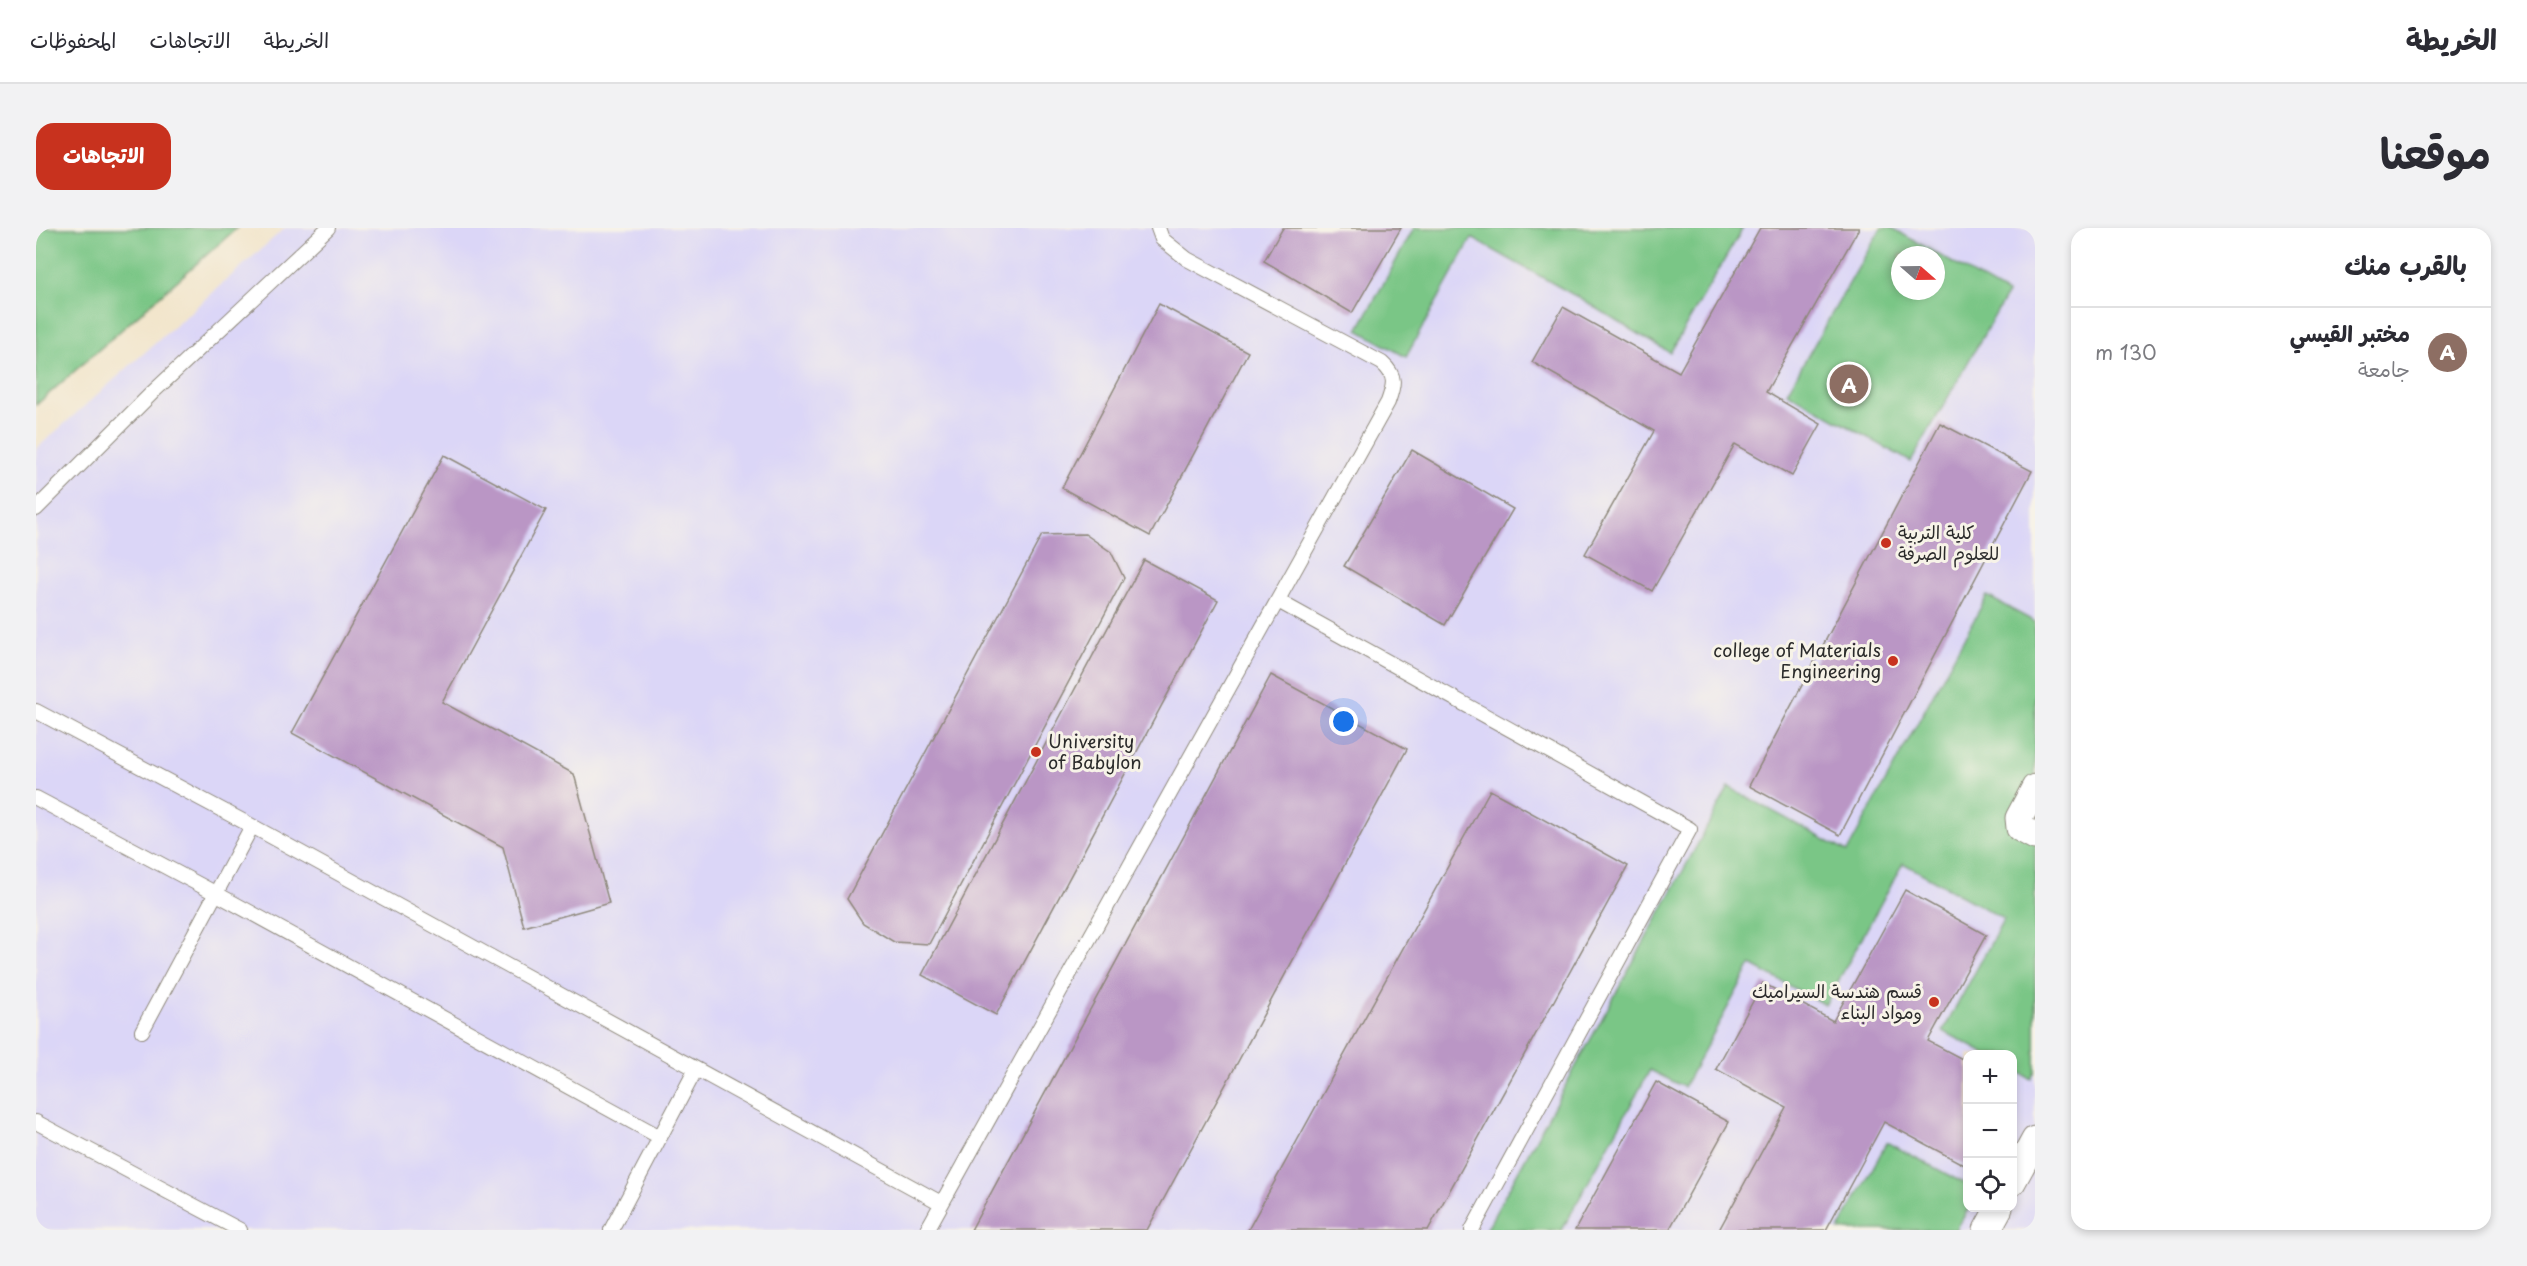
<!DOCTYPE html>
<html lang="ar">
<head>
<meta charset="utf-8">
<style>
  body { margin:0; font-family:"Playpen Sans","Playpen Sans Arabic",sans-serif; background:#f2f2f3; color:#2b2b33; direction:rtl }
  .controls { position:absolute; right:18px; bottom:18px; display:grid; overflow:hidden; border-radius:12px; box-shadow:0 3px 9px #0003 }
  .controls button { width:54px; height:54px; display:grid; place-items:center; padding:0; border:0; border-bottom:2px solid #e1e1e2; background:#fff; color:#2b2b33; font:30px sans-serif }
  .compass { position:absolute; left:1855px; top:18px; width:54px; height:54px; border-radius:50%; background:#fff; box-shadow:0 3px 9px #0003; rotate:110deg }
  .you { position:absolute; left:1308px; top:494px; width:21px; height:21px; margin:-15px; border:4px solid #fff; border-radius:50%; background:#1a73e8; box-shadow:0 0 0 9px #1a73e833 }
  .badge { display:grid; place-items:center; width:39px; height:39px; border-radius:50%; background:#c8321e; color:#fff; font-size:20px; font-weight:700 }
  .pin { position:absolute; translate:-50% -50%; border:3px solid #fff; box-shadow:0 2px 6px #0006 }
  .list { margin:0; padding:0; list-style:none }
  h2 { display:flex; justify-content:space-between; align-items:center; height:78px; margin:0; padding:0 24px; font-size:26px }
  h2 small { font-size:20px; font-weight:400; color:#7c7c81 }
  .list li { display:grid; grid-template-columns:39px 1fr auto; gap:18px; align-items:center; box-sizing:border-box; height:90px; padding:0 24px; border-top:2px solid #e1e1e2 }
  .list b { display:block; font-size:22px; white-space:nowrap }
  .list p { margin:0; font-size:20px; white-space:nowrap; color:#7c7c81 }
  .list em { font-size:20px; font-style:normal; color:#7c7c81 }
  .icon { flex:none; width:33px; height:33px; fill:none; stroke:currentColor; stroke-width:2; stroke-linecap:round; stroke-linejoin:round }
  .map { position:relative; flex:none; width:1999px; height:1002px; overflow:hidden; direction:ltr; border-radius:18px }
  header { display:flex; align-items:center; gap:36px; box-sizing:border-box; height:84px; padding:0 30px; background:#fff; border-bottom:2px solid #e1e1e2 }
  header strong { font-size:28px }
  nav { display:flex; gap:33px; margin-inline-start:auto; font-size:21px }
  .intro { display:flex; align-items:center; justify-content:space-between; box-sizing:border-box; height:144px; padding:0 36px }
  h1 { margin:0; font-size:42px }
  .button { padding:15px 27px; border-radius:18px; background:#c8321e; color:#fff; font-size:21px; font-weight:700 }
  main { display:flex; gap:36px; padding:0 36px }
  aside { flex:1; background:#fff; border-radius:18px; box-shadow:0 3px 9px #0003 }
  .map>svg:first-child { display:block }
</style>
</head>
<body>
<header>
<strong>الخريطة</strong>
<nav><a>الخريطة</a><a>الاتجاهات</a><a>المحفوظات</a></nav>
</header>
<div class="intro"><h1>موقعنا</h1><a class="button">الاتجاهات</a></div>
<main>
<aside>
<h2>بالقرب منك<small></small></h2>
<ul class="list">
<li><span class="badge" style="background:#8d6e63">A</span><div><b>مختبر القيسي</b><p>جامعة</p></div><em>130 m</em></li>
</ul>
</aside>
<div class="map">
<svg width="1999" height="1002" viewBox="0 0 1999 1002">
  <rect width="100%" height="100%" fill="#f7f3e8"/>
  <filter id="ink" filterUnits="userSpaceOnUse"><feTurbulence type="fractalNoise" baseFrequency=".0167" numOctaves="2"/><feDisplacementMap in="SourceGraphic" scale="12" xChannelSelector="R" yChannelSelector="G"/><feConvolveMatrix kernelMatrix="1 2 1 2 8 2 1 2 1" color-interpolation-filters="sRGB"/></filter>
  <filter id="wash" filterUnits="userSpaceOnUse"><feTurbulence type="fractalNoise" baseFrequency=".008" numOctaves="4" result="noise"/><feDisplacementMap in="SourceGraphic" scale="24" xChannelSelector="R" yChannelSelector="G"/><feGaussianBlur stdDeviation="1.35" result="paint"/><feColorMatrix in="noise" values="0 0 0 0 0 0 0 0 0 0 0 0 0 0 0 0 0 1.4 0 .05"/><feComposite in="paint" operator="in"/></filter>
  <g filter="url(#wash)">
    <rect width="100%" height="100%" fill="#f2e5cb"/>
    <path fill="#dbd6f7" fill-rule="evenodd" d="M249,0H1999V1002H0V221ZM1864,27H1900V63H1864ZM1932,826H1976V980H1932Z"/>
    <path fill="#7ac686" stroke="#527858" stroke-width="1.5" fill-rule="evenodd" d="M0,0H201L0,177Z
      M1378,0H1707L1634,125L1552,75L1436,10L1370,129L1322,102Z
      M1845,0H1856L1971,66L1875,234L1751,164ZM1864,27H1900V63H1864Z
      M1951,368L1999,394V843L1995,851L1977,841L1976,826H1950L1907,803L1968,691L1867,635L1789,777L1715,737L1648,859L1614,842L1526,1002H1450L1693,559L1811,624Z
      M1851,914L1931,957L1933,980L1920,1002H1803Z"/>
    <g id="blocks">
      <path fill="#ba96c5" d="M1247,0H1365L1316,85L1228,33Z
        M1724,0H1823L1730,164L1785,196L1756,248L1699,216L1616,363L1549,326L1618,203L1496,134L1527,79L1643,144Z
        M1123,76L1212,124L1114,308L1026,260Z
        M1904,195L1996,243L1804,607L1713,558Z
        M1376,222L1477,281L1409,397L1308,338Z
        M408,227L510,282L406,474L538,546L573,675L488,699L467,619L256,505Z
        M1049,306L1075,324L1088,350L893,716L858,714L827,695L811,671L1006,307Z
        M1108,332L1182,372L960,787L886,747Z
        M1235,447L1371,521L1111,1002H935Z
        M1454,562L1592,638L1392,1002H1212Z
        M1869,662L1950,707L1892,813L1932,834V939L1848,894L1790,1002H1683L1750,879L1680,841L1727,755L1797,793Z
        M1620,854L1693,894L1633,1002H1539Z"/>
    </g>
  </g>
  <g filter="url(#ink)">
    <use href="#blocks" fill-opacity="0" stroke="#8e887b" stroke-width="1.5"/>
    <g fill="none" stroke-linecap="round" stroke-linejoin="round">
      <g stroke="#8e887b" stroke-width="16">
        <path id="service" d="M0,281L117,164L292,0
          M1242,373L1654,601L1436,1002
          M0,483L216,598L905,975
          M0,570L179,665L624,909
          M106,803L216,598
          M0,894L204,1002
          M575,1002L660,841
          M891,1002L1352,174C1358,157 1361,148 1346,135L1151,31L1126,11L1122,0"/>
      </g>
      <g stroke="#8e887b" stroke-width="29">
        <path id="minor" d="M1999,560L1983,590L1984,600L1999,608
          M1976,954L1999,912
          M1951,1002L1963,980"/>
      </g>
      <use href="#service" stroke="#fff" stroke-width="14"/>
      <use href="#minor" stroke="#fff" stroke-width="27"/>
    </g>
  </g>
  <g fill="#c8321e" stroke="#f7f3e8" stroke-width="2">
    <circle cx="1850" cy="315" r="6"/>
    <circle cx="1857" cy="433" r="6"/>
    <circle cx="1000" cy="524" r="6"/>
    <circle cx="1898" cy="774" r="6"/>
  </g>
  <g text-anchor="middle" stroke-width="6" stroke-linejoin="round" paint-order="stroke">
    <g font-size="18" fill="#2b2b2b" stroke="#f7f3e8" text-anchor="start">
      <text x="1862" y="311">كلية التربية<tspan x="1862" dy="21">للعلوم الصرفة</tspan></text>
      <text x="1845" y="429" text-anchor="end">college of Materials<tspan x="1845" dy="21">Engineering</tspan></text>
      <text x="1012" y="520">University<tspan x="1012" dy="21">of Babylon</tspan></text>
      <text x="1886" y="770" text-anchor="end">قسم هندسة السيراميك<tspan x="1886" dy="21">ومواد البناء</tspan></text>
    </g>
  </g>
</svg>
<div class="controls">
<button>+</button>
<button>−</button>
<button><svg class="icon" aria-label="locate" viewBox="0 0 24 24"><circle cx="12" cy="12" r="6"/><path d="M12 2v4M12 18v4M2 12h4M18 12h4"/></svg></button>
</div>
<svg class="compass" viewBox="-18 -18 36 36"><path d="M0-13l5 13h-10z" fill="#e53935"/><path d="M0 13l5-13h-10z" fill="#7c7c81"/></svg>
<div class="you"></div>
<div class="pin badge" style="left:1813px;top:156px;background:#8d6e63">A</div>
</div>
</main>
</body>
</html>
